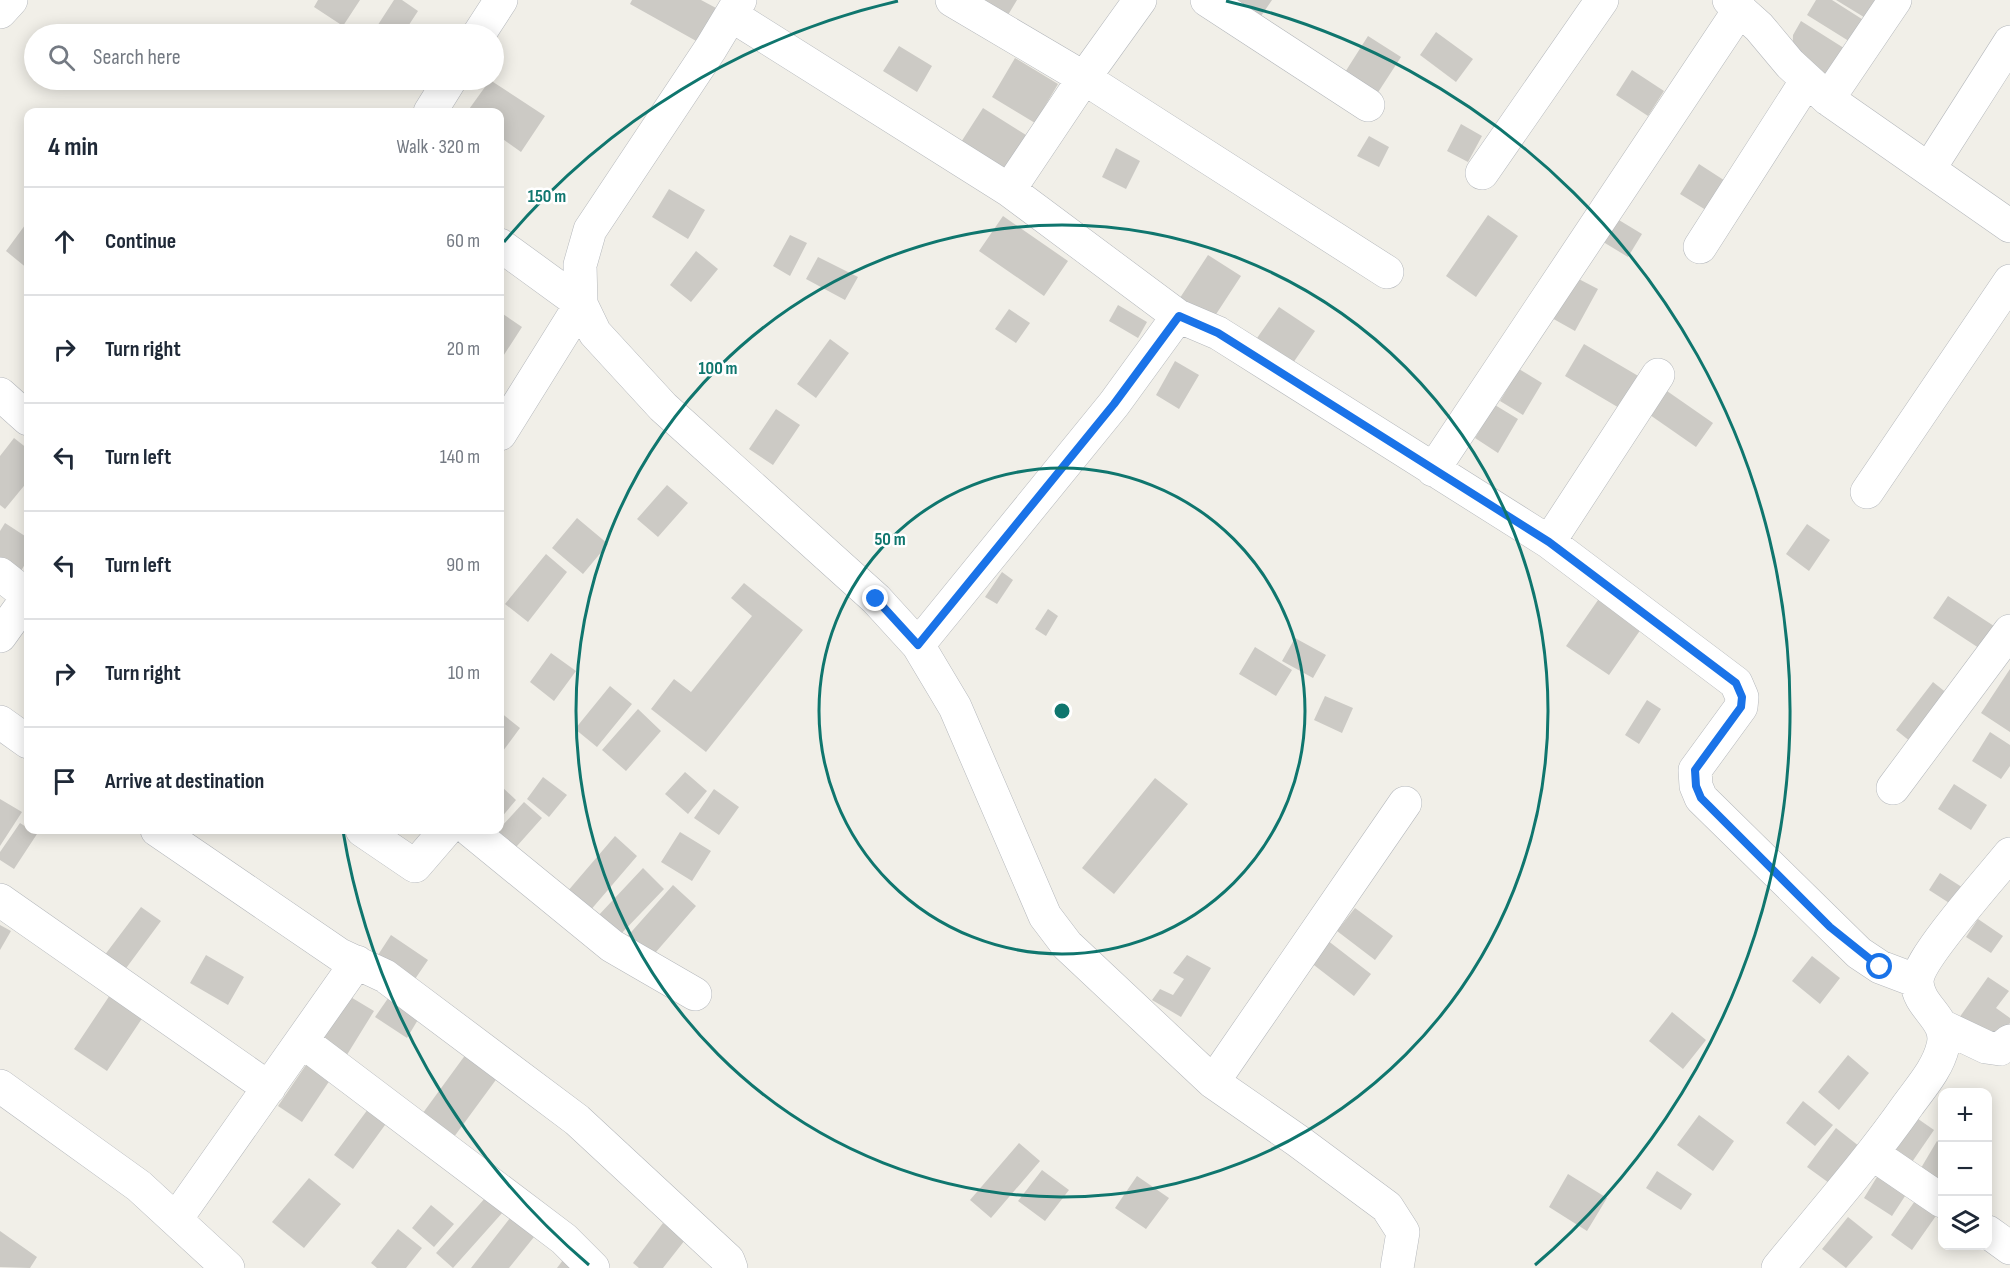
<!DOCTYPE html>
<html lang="en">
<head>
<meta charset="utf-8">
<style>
  body { margin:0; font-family:"Sofia Sans Condensed",sans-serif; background:#f6f6f7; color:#1f2937 }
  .controls { position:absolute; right:18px; bottom:18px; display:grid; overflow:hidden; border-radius:12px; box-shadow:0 3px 15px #0003 }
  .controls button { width:54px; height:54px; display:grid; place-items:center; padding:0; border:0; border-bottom:2px solid #e0e1e3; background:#fff; color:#1f2937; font:30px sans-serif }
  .stop { position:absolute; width:18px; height:18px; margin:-14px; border:4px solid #1a73e8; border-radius:50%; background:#fff }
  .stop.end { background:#1a73e8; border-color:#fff; box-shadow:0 2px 6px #0008 }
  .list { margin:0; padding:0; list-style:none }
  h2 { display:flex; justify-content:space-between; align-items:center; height:78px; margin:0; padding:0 24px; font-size:26px }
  h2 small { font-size:20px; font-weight:400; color:#747a83 }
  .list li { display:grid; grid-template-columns:39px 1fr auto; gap:18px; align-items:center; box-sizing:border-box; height:108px; padding:0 24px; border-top:2px solid #e0e1e3 }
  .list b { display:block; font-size:22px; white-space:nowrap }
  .list em { font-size:20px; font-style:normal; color:#747a83 }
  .icon { flex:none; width:33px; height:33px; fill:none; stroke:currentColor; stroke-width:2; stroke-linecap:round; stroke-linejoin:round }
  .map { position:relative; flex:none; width:2010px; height:1268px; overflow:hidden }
  .search { position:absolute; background:#fff; box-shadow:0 3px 15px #0003; left:24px; top:24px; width:480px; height:66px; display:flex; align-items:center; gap:15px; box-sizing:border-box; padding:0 21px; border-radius:33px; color:#747a83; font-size:22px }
  .panel { position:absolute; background:#fff; box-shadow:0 3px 15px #0003; left:24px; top:108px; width:480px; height:726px; border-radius:12px }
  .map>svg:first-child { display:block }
</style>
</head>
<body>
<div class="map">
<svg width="2010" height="1268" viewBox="0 0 2010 1268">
  <rect width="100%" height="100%" fill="#f1efe8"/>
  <path fill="#cccac5" d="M318,0H360L343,26L314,7Z
    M394,0H402L418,11L403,34H372Z
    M632,0H701L716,8L698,42L630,4Z
    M984,0H1017L1005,20Z
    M1236,0H1272L1257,22Z
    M1816,0H1832L1865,21L1852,43L1807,15Z
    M1836,0H1885L1872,22Z
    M1801,21L1847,50L1826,83L1792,61L1793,35Z
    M1436,32L1473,59L1456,82L1420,55Z
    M1368,36L1401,57L1375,97L1342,77Z
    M899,46L932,66L917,92L883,71Z
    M1015,58L1058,84L1035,123L992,97Z
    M1632,70L1664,91L1648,116L1616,95Z
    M490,80L545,116L521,152L500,137V112H467Z
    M983,108L1026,135L997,181L954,153Z
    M1461,124L1482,136L1468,162L1447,151Z
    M1369,136L1389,147L1379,167L1357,156Z
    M1116,148L1140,161L1126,189L1102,177Z
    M1699,164L1733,186L1714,215L1680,194Z
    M669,189L705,210L688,239L652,217Z
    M1609,214L1642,234L1628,257L1595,237Z
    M1488,215L1518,236L1476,297L1446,276Z
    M1003,216L1068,261L1044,296L979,251Z
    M28,221V269L6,251Z
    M790,235L807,243L790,276L773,266Z
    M696,251L718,269L691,302L670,285Z
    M1208,255L1241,276L1209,325L1176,304Z
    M818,257L858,277L845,300L806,279Z
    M1573,276L1598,289L1575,331L1550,317Z
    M1118,305L1147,322L1138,338L1109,321Z
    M1279,307L1315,331L1293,363L1257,338Z
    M1009,309L1030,323L1016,343L995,329Z
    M500,312L522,327L500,361Z
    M830,339L849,353L816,398L797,384Z
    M1584,344L1640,377L1621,409L1565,376Z
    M1175,361L1199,375L1179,409L1156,395Z
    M1519,369L1542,383L1523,415L1500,401Z
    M1667,391L1713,423L1696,447L1650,415Z
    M1495,405L1518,419L1498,453L1475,438Z
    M776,409L800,425L773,465L749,449Z
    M14,438L28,449V481L5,509L0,505V456Z
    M667,485L688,503L658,537L637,519Z
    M577,518L608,544L583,574L552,548Z
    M5,523L28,538V559L18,576L0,565V531Z
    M1807,524L1830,540L1809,571L1786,554Z
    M546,554L567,572L528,622L505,604Z
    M1002,572L1013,580L997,604L985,597Z
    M744,583L803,630L706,752L651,709L674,679L691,692L752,616L731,598Z
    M1605,590L1648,619L1609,675L1566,646Z
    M1948,596L1997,628L1982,650L1933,618Z
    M1048,609L1058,616L1046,636L1035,629Z
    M1295,638L1326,655L1313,678L1282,661Z
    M1255,647L1292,670L1276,696L1239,674Z
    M551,653L576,671L554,701L530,682Z
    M2010,669V732L1981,713Z
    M1933,682L1948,694L1911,742L1896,730Z
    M610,686L632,704L597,747L575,729Z
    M1325,696L1353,708L1342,733L1314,720Z
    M1647,700L1661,709L1639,744L1625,735Z
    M638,709L661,731L626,771L602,750Z
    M500,712L520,728L500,755Z
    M1990,732L2010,745V766L2001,779L1972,761Z
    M685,772L707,791L688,814L665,794Z
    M543,777L567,795L549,817L527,799Z
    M1155,778L1188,804L1114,894L1082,868Z
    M1954,784L1987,805L1971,830L1938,809Z
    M500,785L516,800L500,819Z
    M714,789L739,807L719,835L694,818Z
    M0,799L22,812L0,846Z
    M524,802L542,818L509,855L490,839Z
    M20,823L37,834L14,869L0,860V852Z
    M680,832L711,851L692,881L661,862Z
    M615,836L637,856L589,912L567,892Z
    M643,868L664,889L618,937L597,917Z
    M1940,873L1968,891L1957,908L1929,890Z
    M673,885L696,906L649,960L625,939Z
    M141,907L161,921L124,971L104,956Z
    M1355,908L1393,936L1375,960L1337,931Z
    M1978,919L2003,936L1991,953L1966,937Z
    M0,925L11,931L0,950Z
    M391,935L428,960L413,982L376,958Z
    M1327,940L1371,974L1354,996L1310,962Z
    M206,955L244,977L228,1005L190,983Z
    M1187,955L1211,968L1181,1017L1152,1000L1160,989L1173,995L1184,979L1173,973Z
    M1812,956L1840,978L1820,1004L1792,981Z
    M1988,977L2009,991L1996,1008L2010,1018V1023L1995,1044L1959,1018Z
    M112,992L145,1014L107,1071L74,1049Z
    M391,994L422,1013L407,1038L375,1017Z
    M349,996L374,1011L345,1058L320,1043Z
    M1672,1012L1706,1040L1683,1069L1649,1041Z
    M466,1054L498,1077L451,1141L420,1117Z
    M1848,1055L1869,1073L1839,1110L1818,1092Z
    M308,1062L332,1077L302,1122L278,1106Z
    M374,1101L393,1114L353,1169L334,1155Z
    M1803,1101L1833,1125L1815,1146L1786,1123Z
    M1911,1114L1934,1130L1910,1165L1887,1149Z
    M1699,1115L1734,1141L1713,1171L1677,1145Z
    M1836,1128L1864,1150L1836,1188L1807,1167Z
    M1937,1141L1942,1145V1180L1938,1186L1918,1173Z
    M1019,1143L1040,1161L991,1218L970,1200Z
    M1042,1170L1069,1190L1045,1221L1018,1201Z
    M1657,1171L1692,1194L1681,1210L1646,1188Z
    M1880,1172L1909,1190L1892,1216L1864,1198Z
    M1568,1174L1607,1198L1587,1231L1549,1207Z
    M1137,1176L1169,1198L1146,1229L1115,1208Z
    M309,1178L341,1204L304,1248L272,1222Z
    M486,1197L503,1212L453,1268L436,1253Z
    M1917,1198L1938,1213L1912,1250L1891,1235Z
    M431,1205L454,1224L434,1247L412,1228Z
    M1848,1217L1873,1237L1846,1268L1822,1249Z
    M510,1218L534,1237L509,1268H471Z
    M663,1223L685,1240L663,1268H639L633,1263Z
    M398,1229L422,1248L406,1268H377L371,1263Z
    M0,1231L37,1257L30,1268L0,1267Z
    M563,1260L573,1268H557Z"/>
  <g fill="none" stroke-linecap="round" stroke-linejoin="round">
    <g stroke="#b5b8bc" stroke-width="34">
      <path id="street" d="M740,0L711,48L590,230L580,265L581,304L595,333L663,407L876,599L918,645L955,707L1045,916L1067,945L1213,1082L1298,1141L1387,1207L1403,1232L1397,1268
        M952,0L1084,78L1387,272
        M1207,0L1368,105
        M1729,0L1759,27L1790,64L1828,99L2010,226
        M0,12L11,0
        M731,15L1009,190L1178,316L1218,333L1549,542L1736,683L1742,697L1741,707L1695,770L1696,786L1701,798L1859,953L1880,967L1917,981
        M479,34L501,0
        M1828,99L1895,0
        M430,112L450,80
        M1929,169L2010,42
        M1482,173L1602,0
        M1009,190L1084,78L1140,0
        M500,245L581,304L500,434
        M1700,247L1807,80
        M0,394L28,419
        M1433,470L1740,9
        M1867,492L2010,281
        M1549,542L1658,375
        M0,574L28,596
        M0,636L28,597
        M918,645L1114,404L1178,316
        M0,722L28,742
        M1893,788L2010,631
        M157,830L340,955L385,976L577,1120L728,1260L731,1268
        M362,830L415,866L446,830
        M470,830L612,946L695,994
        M0,900L269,1088
        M1944,1027L1986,1047L2000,1049L2010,1041
        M302,1041L564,1239L593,1268
        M1213,1082L1405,803
        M0,1086L139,1186L228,1268
        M1873,1154L1942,1201
        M176,1219L357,962
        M1988,1232L2010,1248
        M1778,1268C1822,1214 1868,1162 1908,1105C1921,1087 1938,1068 1943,1046C1950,1019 1918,1008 1917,982C1917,960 1993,875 2010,854"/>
    </g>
    <use href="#street" stroke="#fff" stroke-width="33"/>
  </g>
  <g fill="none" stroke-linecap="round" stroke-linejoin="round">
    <path stroke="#1a73e8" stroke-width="8" d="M876,599L918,645L1114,404L1179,316L1218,333L1549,542L1736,683L1742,697L1741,707L1695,770L1696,786L1701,798L1830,927L1880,967"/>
  </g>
  <g fill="none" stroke="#0f766e" stroke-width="3">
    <circle cx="1062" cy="711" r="243"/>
    <circle cx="1062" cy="711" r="486"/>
    <path d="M589 1265A729 729 0 0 1 343 831M504 242A729 729 0 0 1 898 1M1226 1A729 729 0 0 1 1535 1265"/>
  </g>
  <circle cx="1062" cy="711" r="9" fill="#0f766e" stroke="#fff" stroke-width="3"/>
  <g font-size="18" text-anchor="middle" font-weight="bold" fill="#0f766e" stroke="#fff" stroke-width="5" stroke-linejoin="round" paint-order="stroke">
    <text x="547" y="202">150 m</text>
    <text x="718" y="374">100 m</text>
    <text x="890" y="545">50 m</text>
  </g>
</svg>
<div class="controls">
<button>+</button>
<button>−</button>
<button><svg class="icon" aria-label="layers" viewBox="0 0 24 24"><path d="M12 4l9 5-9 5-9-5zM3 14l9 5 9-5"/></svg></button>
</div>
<div class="stop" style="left:1880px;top:967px"></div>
<div class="stop end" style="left:876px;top:599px"></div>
<div class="search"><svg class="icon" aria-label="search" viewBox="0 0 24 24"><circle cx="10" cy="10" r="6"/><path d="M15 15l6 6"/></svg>Search here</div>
<section class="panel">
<h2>4 min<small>Walk · 320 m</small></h2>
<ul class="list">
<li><svg class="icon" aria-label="ahead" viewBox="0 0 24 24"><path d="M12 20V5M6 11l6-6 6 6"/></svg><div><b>Continue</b></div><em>60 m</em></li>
<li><svg class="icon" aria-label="right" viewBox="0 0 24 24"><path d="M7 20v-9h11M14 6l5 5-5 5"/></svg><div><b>Turn right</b></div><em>20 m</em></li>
<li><svg class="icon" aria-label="left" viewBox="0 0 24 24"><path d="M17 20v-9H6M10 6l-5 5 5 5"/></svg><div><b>Turn left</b></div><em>140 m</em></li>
<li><svg class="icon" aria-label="left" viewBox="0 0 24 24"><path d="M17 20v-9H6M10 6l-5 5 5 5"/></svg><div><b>Turn left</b></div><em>90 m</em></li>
<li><svg class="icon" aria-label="right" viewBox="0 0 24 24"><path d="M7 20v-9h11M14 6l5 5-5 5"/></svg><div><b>Turn right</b></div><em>10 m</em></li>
<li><svg class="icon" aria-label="arrive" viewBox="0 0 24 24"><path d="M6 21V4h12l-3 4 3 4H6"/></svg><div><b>Arrive at destination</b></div></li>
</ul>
</section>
</div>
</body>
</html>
